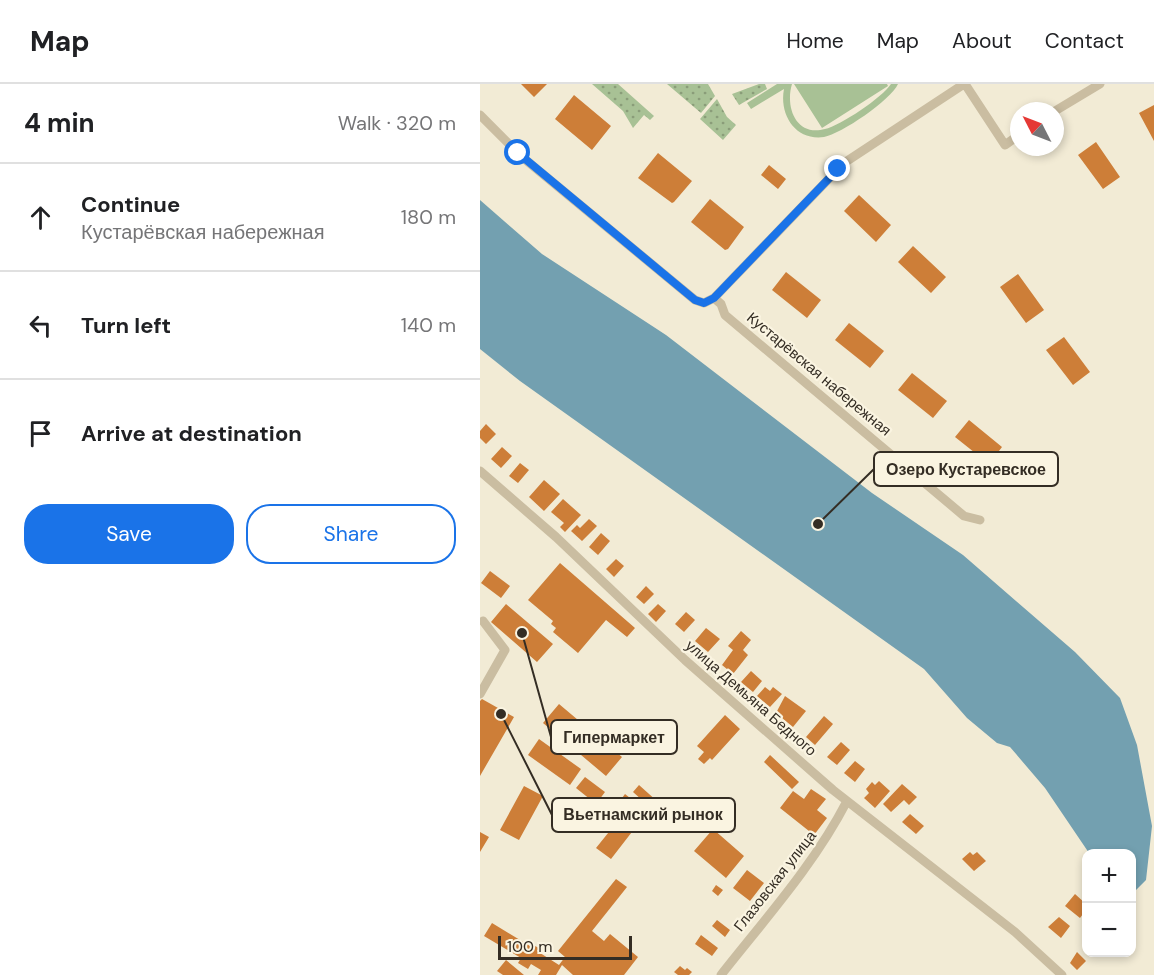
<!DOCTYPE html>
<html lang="en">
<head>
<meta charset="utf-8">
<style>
  body { margin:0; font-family:"DM Sans",sans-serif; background:#f2f2f2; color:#202124 }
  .controls { position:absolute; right:18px; bottom:18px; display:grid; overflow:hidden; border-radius:12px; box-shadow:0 3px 9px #0003 }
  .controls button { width:54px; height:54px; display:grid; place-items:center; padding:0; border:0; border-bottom:2px solid #e0e0e0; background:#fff; color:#202124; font:30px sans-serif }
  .compass { position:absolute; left:530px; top:18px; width:54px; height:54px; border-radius:50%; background:#fff; box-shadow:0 3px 9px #0003; rotate:312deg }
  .scale { position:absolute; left:18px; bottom:15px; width:134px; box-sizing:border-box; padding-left:6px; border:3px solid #342d24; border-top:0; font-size:16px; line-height:21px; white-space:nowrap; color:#342d24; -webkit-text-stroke:4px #faf4e1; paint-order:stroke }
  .stop { position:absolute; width:18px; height:18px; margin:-14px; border:4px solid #1a73e8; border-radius:50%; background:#fff }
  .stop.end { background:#1a73e8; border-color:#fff; box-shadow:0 2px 6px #0008 }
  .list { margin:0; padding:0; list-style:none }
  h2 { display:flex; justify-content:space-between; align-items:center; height:78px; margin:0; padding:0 24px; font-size:26px }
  h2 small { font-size:20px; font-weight:400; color:#757577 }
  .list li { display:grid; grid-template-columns:39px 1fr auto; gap:18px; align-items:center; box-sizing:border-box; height:108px; padding:0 24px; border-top:2px solid #e0e0e0 }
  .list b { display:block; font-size:22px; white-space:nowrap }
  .list p { margin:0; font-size:20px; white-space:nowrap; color:#757577 }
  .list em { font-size:20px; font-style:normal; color:#757577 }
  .actions { display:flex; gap:12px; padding:18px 24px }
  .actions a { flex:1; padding:14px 0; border:2px solid #1a73e8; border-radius:24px; text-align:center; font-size:21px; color:#1a73e8 }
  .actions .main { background:#1a73e8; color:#fff }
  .icon { flex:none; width:33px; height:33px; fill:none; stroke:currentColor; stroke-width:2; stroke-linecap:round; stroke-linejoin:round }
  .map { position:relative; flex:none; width:674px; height:891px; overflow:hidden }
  header { display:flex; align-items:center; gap:36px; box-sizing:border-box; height:84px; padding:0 30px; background:#fff; border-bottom:2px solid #e0e0e0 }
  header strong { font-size:28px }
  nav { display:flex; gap:33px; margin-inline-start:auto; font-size:21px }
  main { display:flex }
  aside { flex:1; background:#fff }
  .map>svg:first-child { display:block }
</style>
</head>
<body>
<header>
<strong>Map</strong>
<nav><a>Home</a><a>Map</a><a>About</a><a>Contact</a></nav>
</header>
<main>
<aside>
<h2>4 min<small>Walk · 320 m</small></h2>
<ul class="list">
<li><svg class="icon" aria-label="ahead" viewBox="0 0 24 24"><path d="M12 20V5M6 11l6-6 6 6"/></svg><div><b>Continue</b><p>Кустарёвская набережная</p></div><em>180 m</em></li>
<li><svg class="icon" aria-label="left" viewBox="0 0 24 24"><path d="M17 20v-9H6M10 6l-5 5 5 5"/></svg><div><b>Turn left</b></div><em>140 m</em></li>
<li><svg class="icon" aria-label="arrive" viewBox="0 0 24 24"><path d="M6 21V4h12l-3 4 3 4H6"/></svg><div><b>Arrive at destination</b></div></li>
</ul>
<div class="actions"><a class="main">Save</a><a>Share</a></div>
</aside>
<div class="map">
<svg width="674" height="891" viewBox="0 0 674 891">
  <defs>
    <pattern id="park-dots" width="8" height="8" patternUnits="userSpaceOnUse" patternTransform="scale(1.5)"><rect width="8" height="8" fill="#a8c195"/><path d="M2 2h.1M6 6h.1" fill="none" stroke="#8a9d79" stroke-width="1.8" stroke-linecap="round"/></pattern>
  </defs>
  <rect width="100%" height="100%" fill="#f2ebd5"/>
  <path fill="url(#park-dots)" d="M112,0H138L174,32L170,36L164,31L153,44L143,27Z
    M187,0H228L235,12L221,29Z
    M279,0H285L287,5L259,21L252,10Z
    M237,15L247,33L256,41L243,56L220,35Z"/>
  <path fill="#a8c195" d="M297,0H312C305,23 316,53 345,45C360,42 403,13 411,0H418C411,16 361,50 344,53C315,57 299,30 304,5L271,25L267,19Z
    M314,0H407L408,2L342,44Z"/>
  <path fill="#73a0b0" d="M0,116L62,170L186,251L392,409L483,471L595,568L640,614L657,661L672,742L666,796L653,809L652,770L609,769L565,704L530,663L517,659L487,634L444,585L40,297L0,265Z"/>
  <path fill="#cd7e38" d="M41,0H67L54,13Z
    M94,11L131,42L112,66L75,35Z
    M674,21V57L659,29Z
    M616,58L640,93L623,105L598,71Z
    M178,69L212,97L194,118L192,119L158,94Z
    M289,81L306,95L298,105L281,91Z
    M379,111L411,141L396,158L364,127Z
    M230,115L264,143L248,165L245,166L211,138Z
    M433,162L466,193L451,209L418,178Z
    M306,188L341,216L327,234L292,206Z
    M538,190L564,226L546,239L520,203Z
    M369,239L404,267L390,284L355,256Z
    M584,253L610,288L593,301L566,266Z
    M432,289L467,317L453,334L418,306Z
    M489,336L522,363L509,380L475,353Z
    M6,340L16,350L6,360L0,354V347Z
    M22,363L32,372L21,384L11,375Z
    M40,379L49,386L38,399L29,392Z
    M64,396L80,410L64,427L49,413Z
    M83,415L101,431L85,448L80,443L84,439L71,428Z
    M109,435L117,442L102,457L91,447L97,441L100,444Z
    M121,449L130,457L118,471L109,463Z
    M136,475L144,482L134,493L126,485Z
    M80,479L155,544L147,553L126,536L98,569L73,548L76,544L71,540L73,537L48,516Z
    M10,487L30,502L21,514L1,499Z
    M166,502L174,510L164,520L156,513Z
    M26,520L73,560L57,578L11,538Z
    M178,520L186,527L176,538L168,530Z
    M206,528L215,536L204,548L195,540Z
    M226,544L240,555L228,568L215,557Z
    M261,547L271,556L263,566L268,571L253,590L242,581L253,566L248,562Z
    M271,587L282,597L273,608L261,598Z
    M285,603L290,607L293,603L302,610L290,623L277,612Z
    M305,612L326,627L313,643L296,629Z
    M2,615L34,633L0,692V617Z
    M79,620L142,673L126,692L63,639Z
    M245,631L260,645L232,676L230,674L224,680L218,675L224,668L217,662Z
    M344,632L353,640L335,661L326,653Z
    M59,655L101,685L90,701L48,671Z
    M361,658L370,666L357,681L347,673Z
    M290,671L319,698L312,705L284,678Z
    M375,677L385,685L375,698L364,689Z
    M105,693L125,708L116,720L96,704Z
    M399,697L410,707L395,724L384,714L389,709L386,705L392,698L395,701Z
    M422,700L437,713L429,721L424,716L411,728L403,720Z
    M159,701L178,718L172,725L153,708Z
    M44,702L63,712L39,756L20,746Z
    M331,705L346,715L337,726L347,734L334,751L300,724L313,707L324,715Z
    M145,710L155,718L149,726L139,718Z
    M430,730L444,742L436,750L422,738Z
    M141,733L155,744L131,775L116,764Z
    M233,745L264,772L246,794L214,767Z
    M0,748L9,753L0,768Z
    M490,768L493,771L497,768L506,777L494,787L482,775Z
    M267,786L284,799L270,817L253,804Z
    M136,795L147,803L112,847L124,857L130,850L158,873L144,891H93L82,881L76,891H58L61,886L51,880L48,885L38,879L41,874L4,852L12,839L50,862L51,860L59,864L57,867L79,881L85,873L78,867Z
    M236,801L243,806L238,812L232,807Z
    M595,810L606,820V826L600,834L585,822Z
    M579,833L590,842L581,854L568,843Z
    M237,836L250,846L245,853L232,842Z
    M221,851L238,864L232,872L215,860Z
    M597,868L606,877L597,886L590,879Z
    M26,876L44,891H23L17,887Z
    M200,882L205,886L207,884L212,888L209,891H198L194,888Z"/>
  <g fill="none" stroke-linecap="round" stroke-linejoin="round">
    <path stroke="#cabda1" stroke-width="9" d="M485,0L525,61L539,51
      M575,27L620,0
      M0,31L41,72L215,216L224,219L234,214L241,220L245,231L484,432L500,436
      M234,214L364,79L484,0
      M0,387L76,453L205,576L353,706L535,848L582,891
      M0,610L25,566L3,537
      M241,891C285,835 334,781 367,717"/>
  </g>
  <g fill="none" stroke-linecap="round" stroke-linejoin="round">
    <path stroke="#1a73e8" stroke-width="8" d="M38,69L215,216L224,219L234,214L358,85"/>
  </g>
  <g text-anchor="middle" stroke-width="4.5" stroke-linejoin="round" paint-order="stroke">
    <g font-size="15" fill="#342d24" stroke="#faf4e1">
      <text transform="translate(339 290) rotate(40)" y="5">Кустарёвская набережная</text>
      <text transform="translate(271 614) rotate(41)" y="5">улица Демьяна Бедного</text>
      <text transform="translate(295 797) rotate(-52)" y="5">Глазовская улица</text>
    </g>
  </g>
  <path fill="none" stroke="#342d24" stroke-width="2" d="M338 440L394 385M42 549L71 653M21 630L72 731"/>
  <g fill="#342d24" stroke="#faf4e1" stroke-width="2">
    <circle cx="338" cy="440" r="6"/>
    <circle cx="42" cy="549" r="6"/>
    <circle cx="21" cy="630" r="6"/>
  </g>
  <g fill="#faf4e1" stroke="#342d24" stroke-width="2">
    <rect x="394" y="368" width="184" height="34" rx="6"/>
    <rect x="71" y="636" width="126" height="34" rx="6"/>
    <rect x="72" y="714" width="183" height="34" rx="6"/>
  </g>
  <g font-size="16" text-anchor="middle" font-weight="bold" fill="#342d24">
    <text x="486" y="391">Озеро Кустаревское</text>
    <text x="134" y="659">Гипермаркет</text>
    <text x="163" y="736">Вьетнамский рынок</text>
  </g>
</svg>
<div class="controls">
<button>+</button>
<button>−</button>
</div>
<svg class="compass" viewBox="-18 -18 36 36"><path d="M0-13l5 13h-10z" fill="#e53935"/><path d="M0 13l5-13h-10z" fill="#757577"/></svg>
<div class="scale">100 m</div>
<div class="stop" style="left:38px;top:69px"></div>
<div class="stop end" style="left:358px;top:85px"></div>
</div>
</main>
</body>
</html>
